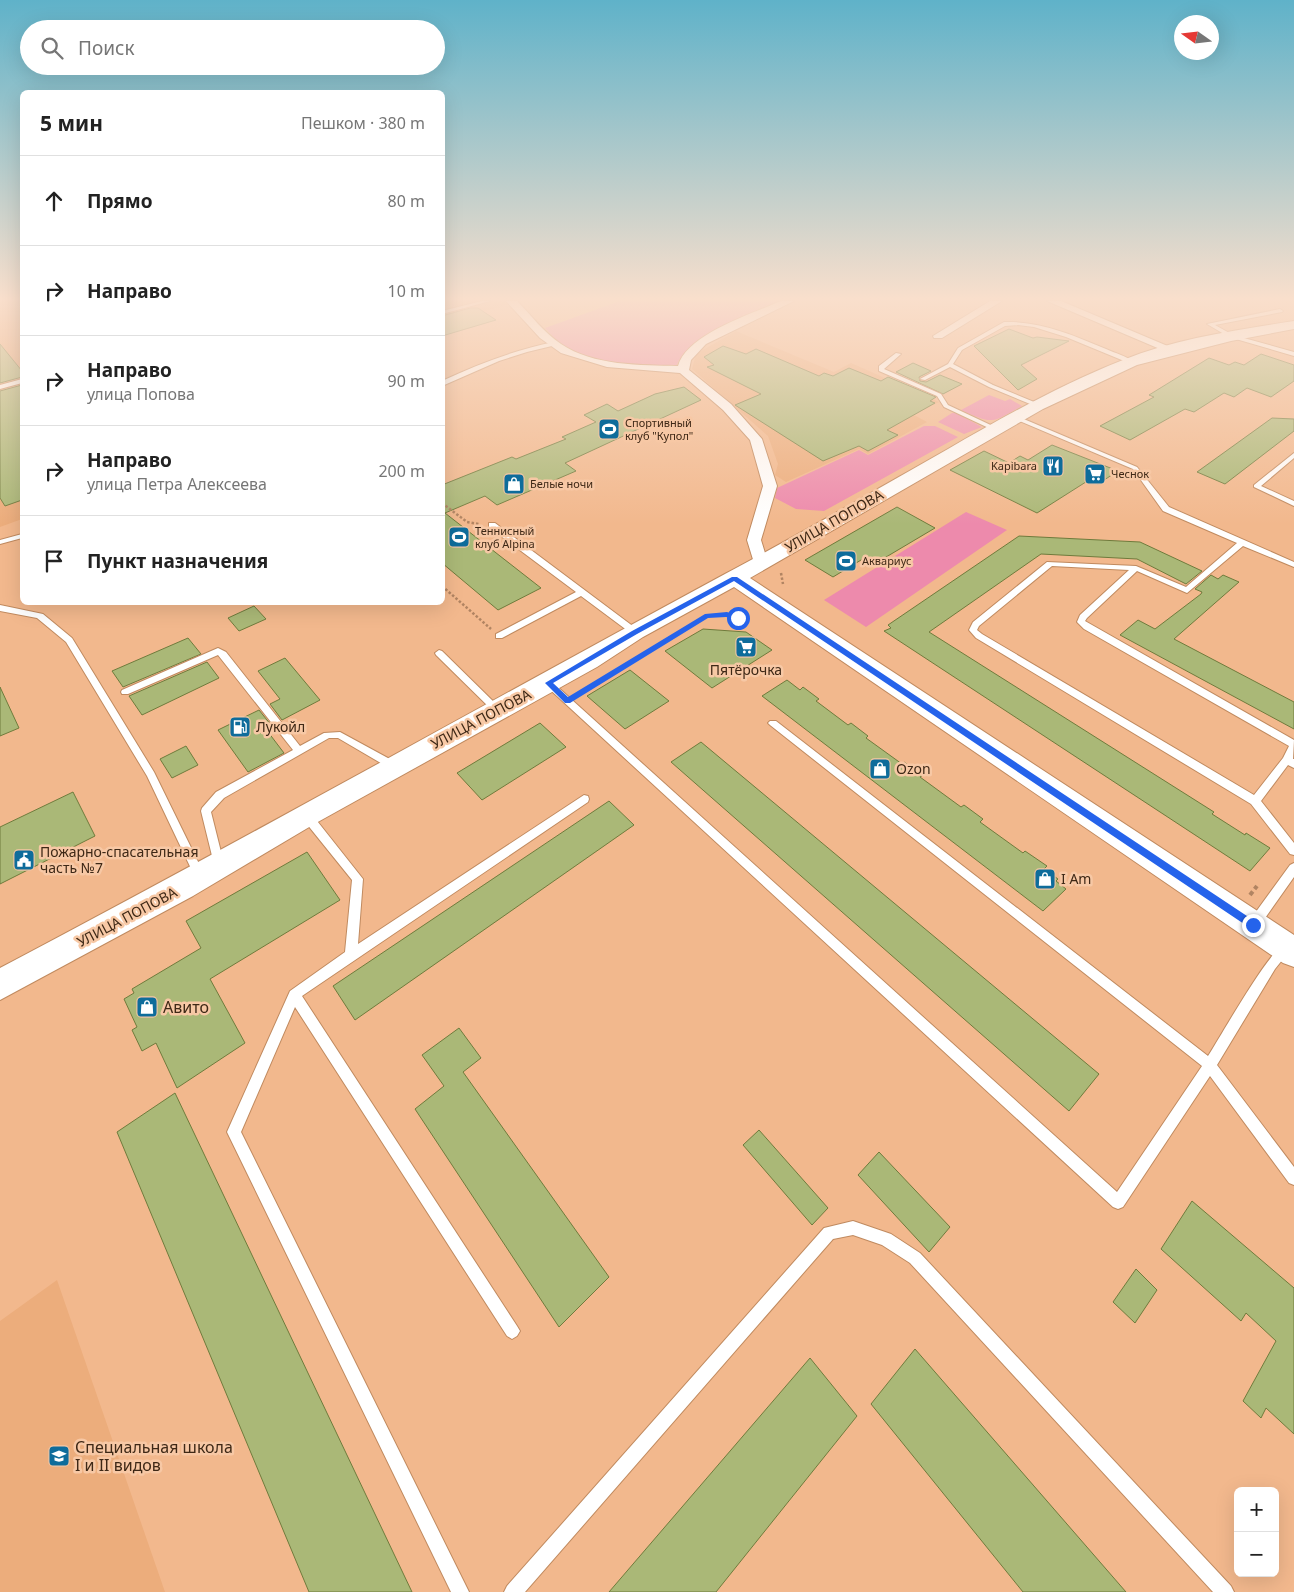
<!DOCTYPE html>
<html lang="ru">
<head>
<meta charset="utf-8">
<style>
  body { margin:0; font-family:"Noto Sans",sans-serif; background:#f6f6f6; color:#222 }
  .controls { position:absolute; right:15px; bottom:15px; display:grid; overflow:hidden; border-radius:8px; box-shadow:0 5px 20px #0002 }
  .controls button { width:45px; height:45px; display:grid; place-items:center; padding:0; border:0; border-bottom:1px solid #e0e0e0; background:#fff; color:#222; font:25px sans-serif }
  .compass { position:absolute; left:1174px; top:15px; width:45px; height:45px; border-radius:50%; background:#fff; box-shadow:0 5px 20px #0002; rotate:284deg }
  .stop { position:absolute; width:15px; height:15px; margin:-11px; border:4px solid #2563eb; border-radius:50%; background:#fff }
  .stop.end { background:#2563eb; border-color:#fff; box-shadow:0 1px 5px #0008 }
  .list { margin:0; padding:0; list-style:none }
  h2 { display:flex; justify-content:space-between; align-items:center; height:65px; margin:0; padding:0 20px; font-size:21px }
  h2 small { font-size:16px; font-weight:400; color:#767676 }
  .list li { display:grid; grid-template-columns:32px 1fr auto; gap:15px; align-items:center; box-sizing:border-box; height:90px; padding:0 20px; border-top:1px solid #e0e0e0 }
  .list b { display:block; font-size:19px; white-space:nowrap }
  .list p { margin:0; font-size:16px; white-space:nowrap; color:#767676 }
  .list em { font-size:16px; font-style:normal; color:#767676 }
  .icon { flex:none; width:28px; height:28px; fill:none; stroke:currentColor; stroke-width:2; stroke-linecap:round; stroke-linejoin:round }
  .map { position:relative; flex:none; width:1294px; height:1592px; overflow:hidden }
  .search { position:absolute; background:#fff; box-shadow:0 5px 20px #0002; left:20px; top:20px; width:425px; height:55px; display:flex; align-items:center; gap:12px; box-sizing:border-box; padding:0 18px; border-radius:28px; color:#767676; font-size:19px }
  .panel { position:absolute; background:#fff; box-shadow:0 5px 20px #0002; left:20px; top:90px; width:425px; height:515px; border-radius:8px }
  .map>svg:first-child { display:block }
</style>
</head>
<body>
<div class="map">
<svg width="1294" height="1592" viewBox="0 0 1294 1592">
  <rect width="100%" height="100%" fill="#f2b88d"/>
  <path fill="#ecad7c" d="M0,301H22V519L0,527Z
    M443,301H516L517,302L443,323Z
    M736,331L834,372L851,363L939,402L914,415L927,422L868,454L859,449L786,482L775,475L778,464L768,436L692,369L696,354Z
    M57,1280L165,1592H0V1321Z"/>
  <path fill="#ed8aac" d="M620,301H782C751,322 690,330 676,367C642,366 600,364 569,349C559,345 552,335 545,328Z
    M989,395L1005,401L1010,399L1022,406C991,423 994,425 961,410Z
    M952,413H956L982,427L964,434L938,422Z
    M924,426H935L958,437L824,511L796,509L775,498L777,488L859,450L868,455Z
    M966,512L1007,530L866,627L824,600Z"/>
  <path fill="#aab877" stroke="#6f7b3c" d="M470,308H478L496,320L442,336V316Z
    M1009,329L1033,338L1037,337L1069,341L1021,365L1037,379L1018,390L974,346Z
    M0,344L22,371V377L0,383Z
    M723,346L746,354L756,349L819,376L824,373L833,376L849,368L881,381L888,377L936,397L930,401L935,403L887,430L898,435L868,451L859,446L823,461L735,405L761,394L707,367L714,365L704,357Z
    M1261,354L1294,365V381L1271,397L1247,388L1234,397L1224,393L1194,412L1185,409L1130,440L1100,426L1154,397L1149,395L1209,358L1229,365L1235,362L1244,365Z
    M913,363L931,371L919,377L920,381L926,382L940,375L962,384L943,394L896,372Z
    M22,385V500L5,506L0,498V391Z
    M684,387L701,400L565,463L576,471L497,505L485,496L445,513L541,588L498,610L442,563V485L512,457L516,459L566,439L562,437L596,422L584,415L607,404L618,411L655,394Z
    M1272,418L1294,419V431L1225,484L1197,472Z
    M1052,445L1118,471L1098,484L1089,480L1037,513L950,470L984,451L1009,463L1020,456L1028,460Z
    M897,507L935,528L876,563L866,557L833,577L805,560Z
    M1019,536L1140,542L1202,571L1186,584L1137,559L1041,554L929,632L1214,812L1212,814L1245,835L1246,833L1270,848L1250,871L884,631L891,628L888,625Z
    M1211,575L1218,579L1223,575L1239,582L1174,639L1294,702V729L1120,635L1138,620L1155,629L1201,594L1202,592L1195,589Z
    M254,606L266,619L239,631L228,618Z
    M703,629L746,632L772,650L712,688L665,651Z
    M188,638L201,654L123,687L112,671Z
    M285,658L320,700L282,720L270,704L280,699L258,671Z
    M207,662L219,678L142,715L129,696Z
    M630,670L669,701L625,729L587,696Z
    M787,680L800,690L803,687L819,699L816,701L848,725L851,723L868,736L866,738L902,764L904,762L923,775L920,777L961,807L964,805L983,819L980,822L1023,853L1025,851L1047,866L1044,869L1058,879L1056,881L1066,889L1043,911L762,696Z
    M0,687L19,728L0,736Z
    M259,710L271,725L265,728L284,753L248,772L218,730Z
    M540,723L566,747L482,800L457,773Z
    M701,742L1099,1074L1069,1111L671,762Z
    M186,746L198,765L172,778L160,759Z
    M73,792L95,836L0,884V827Z
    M609,801L634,825L355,1020L333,986Z
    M307,852L340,900L210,979L245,1043L177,1088L156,1043L142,1051L132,1030L137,1027L124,999L134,993L132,989L201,948L186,921Z
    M459,1028L481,1058L463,1072L609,1277L559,1327L415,1109L444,1086L422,1055Z
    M175,1093L412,1592H309L117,1132Z
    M759,1130L828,1208L812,1225L743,1145Z
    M879,1152L950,1227L929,1252L858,1175Z
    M1192,1201L1294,1288V1434L1266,1408L1261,1418L1243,1401L1276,1341L1246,1313L1241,1321L1161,1249Z
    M1136,1269L1157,1290L1135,1323L1113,1302Z
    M915,1349L1126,1592H1023L871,1404Z
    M810,1358L857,1416L716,1592H609Z"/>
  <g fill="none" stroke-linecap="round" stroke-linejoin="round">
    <g stroke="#c08a5f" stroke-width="2">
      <path id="lane" d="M482,301H490L442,314V311Z
        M1280,309L1283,311L1282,312L1215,325L1233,335L1294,352V356L1229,337L1207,324Z
        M1004,322C1040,321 1073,335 1106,349C1115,353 1126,356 1134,362L1129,363L1066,337L1034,327L1018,325L1005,326L962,350L953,364L993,385L1039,404V406H1035L989,387L950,367L925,380L920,379L948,364L958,348Z
        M554,342L556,343V345L527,352L499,361L442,386V381C478,364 515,350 554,342Z
        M896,353L901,354L884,369L941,394L948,405L997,428V430H993L944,407L937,396L879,371V366Z
        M22,379V383L0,389V385Z
        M1015,417H1019L1137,467L1169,507L1294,562V567L1243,546L1187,593L1137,571L1087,618L1085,621L1294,740L1293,759H1294V768L1288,765L1261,801L1294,843V855L1290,854L1251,804L976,638L969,630L973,622L1047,562L1136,566L1186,587L1237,543L1163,511L1133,469L1015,419ZM1052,566L1129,570L1080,615L1077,622L1084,629L1289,746L1283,758L1254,795L982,634L977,630L979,626Z
        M1294,453V458L1261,486L1294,501V506L1254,487V485Z
        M489,523H495L638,630V634H632L581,596L502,638H496V634L576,592L489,527Z
        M22,534V538L0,544V540Z
        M0,605L43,614L72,638L154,772L205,876L204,879L200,881L196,879L147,776L66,642L37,618L0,611Z
        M218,648L226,652L300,746L324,733L340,732L397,763L399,766L394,770L391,769L338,738H329L224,798L211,812L224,864L223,867L219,868L215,867L214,864L201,811L202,808L216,792L293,750L218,655L128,694H122L121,692L122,690Z
        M439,650L442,651L501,709L503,711L501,713H495L436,655L435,653Z
        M548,680L551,681L1117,1192L1202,1066L770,725L768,723L770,721H776L1208,1056C1221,1036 1269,950 1285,944L1289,945L1291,949L1275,969L1217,1065L1294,1167V1185L1289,1183L1210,1076L1123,1207L1118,1209L1113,1207L545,685L544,683Z
        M584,795L588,796L589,799L588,802L302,996L517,1326L520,1331L517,1336L512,1339L507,1336L295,1007L241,1132L469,1592H451L227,1132L290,991L345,952L352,880L302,818L301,815L302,812H310L363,879L358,944Z
        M1294,863V877L1258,928L1254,929L1250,928L1248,924L1250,920L1290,865Z
        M853,1221L891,1234L920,1253L1231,1586L1234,1592H1213L910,1263L882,1245L853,1235L833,1239L525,1592H504L507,1586L824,1228Z"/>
    </g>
    <g stroke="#c08a5f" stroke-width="2">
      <path id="street" d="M506,301H517C531,315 544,333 561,344C593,366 641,365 678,366C687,334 752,314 781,301H794L706,344L691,360L689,370L731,404L762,439L777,486L761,540L768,563L765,566H755L747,540L763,486L750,440L723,410L680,373L607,367L561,353L540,338Z
        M990,301H1002L942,338H934L933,336Z
        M1047,301H1061L1177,350L1175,352H1167Z"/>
    </g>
    <g stroke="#c08a5f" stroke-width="2">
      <path id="secondary" d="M1294,321V329L1231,341L1137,365L1043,409L750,578L1294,935V967L1283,963L734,587L643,637L597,667L316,823L193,896L0,1000V968C243,840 483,705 725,574C800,534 874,491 948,449C1005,416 1062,384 1123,360C1177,338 1237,330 1294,321Z"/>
    </g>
    <path stroke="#b18462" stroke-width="2.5" stroke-dasharray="2.5 2" stroke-linecap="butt" d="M442,503L467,522L479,524
      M781,573L783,584
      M442,586L491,629
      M707,616L727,614L738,618
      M669,639L691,625"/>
    <path stroke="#b18462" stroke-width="3" stroke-dasharray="4 2.5" stroke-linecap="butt" d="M579,694L671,637"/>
    <path stroke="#b18462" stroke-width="4" stroke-dasharray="4.5 3" stroke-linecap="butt" d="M1250,895L1257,886"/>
    <use href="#lane" fill="#fff" fill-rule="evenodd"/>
    <use href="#street" fill="#fff" fill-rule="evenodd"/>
    <use href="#secondary" fill="#fff" fill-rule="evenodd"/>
  </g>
  <linearGradient id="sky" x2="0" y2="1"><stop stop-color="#5fb2c9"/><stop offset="0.57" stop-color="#f9dfcc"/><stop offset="1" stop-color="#f9dfcc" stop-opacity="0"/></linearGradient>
  <rect width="1294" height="524" fill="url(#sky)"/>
  <path fill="#2563eb" d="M732,577H737L1256,922V928H1250L734,581L637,634L553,683L568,697L705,614L727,612L740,617V620L726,617L708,618L570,703H565L545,683L632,631Z"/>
  <defs>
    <g id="stadium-square" transform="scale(1.125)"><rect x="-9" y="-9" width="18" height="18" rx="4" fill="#0e6c9b" stroke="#f7c8a5"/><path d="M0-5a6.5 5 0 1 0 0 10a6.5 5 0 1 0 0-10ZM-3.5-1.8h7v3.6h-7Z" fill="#fff"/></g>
    <g id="restaurant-square" transform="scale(1.125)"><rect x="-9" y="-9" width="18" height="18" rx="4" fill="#0e6c9b" stroke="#f7c8a5"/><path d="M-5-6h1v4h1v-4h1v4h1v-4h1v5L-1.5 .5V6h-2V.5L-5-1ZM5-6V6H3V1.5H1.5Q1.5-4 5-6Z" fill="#fff"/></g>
    <g id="supermarket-square" transform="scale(1.125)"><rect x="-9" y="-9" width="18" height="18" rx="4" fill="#0e6c9b" stroke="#f7c8a5"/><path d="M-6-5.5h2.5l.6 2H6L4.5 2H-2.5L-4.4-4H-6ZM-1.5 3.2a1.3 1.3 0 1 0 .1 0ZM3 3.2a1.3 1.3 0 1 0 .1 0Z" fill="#fff"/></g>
    <g id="shop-square" transform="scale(1.125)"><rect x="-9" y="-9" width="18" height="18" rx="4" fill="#0e6c9b" stroke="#f7c8a5"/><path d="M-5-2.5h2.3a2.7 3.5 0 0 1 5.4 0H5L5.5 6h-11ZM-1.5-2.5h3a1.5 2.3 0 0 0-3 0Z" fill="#fff"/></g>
    <g id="fuel-square" transform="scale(1.125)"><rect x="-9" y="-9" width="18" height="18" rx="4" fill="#0e6c9b" stroke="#f7c8a5"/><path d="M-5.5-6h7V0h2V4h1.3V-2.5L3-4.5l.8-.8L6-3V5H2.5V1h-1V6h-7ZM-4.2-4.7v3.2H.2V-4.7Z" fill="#fff"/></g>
    <g id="civic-square" transform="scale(1.125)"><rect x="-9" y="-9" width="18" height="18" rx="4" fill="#0e6c9b" stroke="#f7c8a5"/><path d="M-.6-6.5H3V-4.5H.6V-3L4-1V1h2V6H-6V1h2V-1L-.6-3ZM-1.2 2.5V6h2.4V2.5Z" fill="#fff"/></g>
    <g id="school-square" transform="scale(1.125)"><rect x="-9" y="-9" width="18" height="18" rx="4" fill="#0e6c9b" stroke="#f7c8a5"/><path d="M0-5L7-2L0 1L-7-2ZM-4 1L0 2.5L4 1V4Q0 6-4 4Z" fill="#fff"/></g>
  </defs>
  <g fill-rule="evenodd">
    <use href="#stadium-square" x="609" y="429"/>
    <use href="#restaurant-square" x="1053" y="466"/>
    <use href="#supermarket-square" x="1095" y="474"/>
    <use href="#shop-square" x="514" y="484"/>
    <use href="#stadium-square" x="459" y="537"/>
    <use href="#stadium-square" x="846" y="561"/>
    <use href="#supermarket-square" x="746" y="647"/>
    <use href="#fuel-square" x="240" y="727"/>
    <use href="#shop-square" x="880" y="769"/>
    <use href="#civic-square" x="24" y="860"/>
    <use href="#shop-square" x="1045" y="879"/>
    <use href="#shop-square" x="147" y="1007"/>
    <use href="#school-square" x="59" y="1456"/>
  </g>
  <g text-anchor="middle" stroke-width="5" stroke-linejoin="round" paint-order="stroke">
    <g font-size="11" fill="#3e2816" stroke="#f7c8a5" text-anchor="start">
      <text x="625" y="427">Спортивный<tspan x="625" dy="13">клуб "Купол"</tspan></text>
      <text x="1037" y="470" text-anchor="end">Kapibara</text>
      <text x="1111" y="478">Чеснок</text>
      <text x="530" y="488">Белые ночи</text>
      <text x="475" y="535">Теннисный<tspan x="475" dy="13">клуб Alpina</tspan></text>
      <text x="862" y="565">Аквариус</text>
    </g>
    <g font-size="14" fill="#3e2816" stroke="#f7c8a5">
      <text transform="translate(834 521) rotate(-30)" y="5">УЛИЦА ПОПОВА</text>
      <text transform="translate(481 719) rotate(-28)" y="5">УЛИЦА ПОПОВА</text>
      <text transform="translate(127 917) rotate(-28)" y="5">УЛИЦА ПОПОВА</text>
    </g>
    <g font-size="14" fill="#3e2816" stroke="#f7c8a5" text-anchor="start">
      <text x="746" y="675" text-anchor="middle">Пятёрочка</text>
      <text x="256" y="732">Лукойл</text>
      <text x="896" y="774">Ozon</text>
      <text x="40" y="857">Пожарно-спасательная<tspan x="40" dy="16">часть №7</tspan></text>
      <text x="1061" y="884">I Am</text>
    </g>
    <g font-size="16" fill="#3e2816" stroke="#f7c8a5" text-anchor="start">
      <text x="163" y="1013">Авито</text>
      <text x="75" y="1453">Специальная школа<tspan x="75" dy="18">I и II видов</tspan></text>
    </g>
  </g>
</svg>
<div class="controls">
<button>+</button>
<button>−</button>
</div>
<svg class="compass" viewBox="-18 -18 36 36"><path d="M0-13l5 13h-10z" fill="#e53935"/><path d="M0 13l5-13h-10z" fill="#767676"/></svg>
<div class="stop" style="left:738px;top:618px"></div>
<div class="stop end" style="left:1253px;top:925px"></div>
<div class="search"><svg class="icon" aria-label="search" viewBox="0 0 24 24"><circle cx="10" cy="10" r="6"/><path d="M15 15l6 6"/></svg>Поиск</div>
<section class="panel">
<h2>5 мин<small>Пешком · 380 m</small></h2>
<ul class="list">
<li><svg class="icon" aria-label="ahead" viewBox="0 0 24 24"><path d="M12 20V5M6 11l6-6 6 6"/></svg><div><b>Прямо</b></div><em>80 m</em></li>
<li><svg class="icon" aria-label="right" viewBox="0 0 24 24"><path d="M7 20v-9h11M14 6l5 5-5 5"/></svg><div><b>Направо</b></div><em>10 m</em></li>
<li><svg class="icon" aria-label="right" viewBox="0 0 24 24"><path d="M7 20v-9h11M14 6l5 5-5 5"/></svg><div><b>Направо</b><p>улица Попова</p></div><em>90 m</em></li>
<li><svg class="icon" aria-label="right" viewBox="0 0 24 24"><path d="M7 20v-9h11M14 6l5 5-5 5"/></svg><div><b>Направо</b><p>улица Петра Алексеева</p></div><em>200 m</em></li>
<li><svg class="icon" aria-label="arrive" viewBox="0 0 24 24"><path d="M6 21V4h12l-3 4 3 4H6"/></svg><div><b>Пункт назначения</b></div></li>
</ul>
</section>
</div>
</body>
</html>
